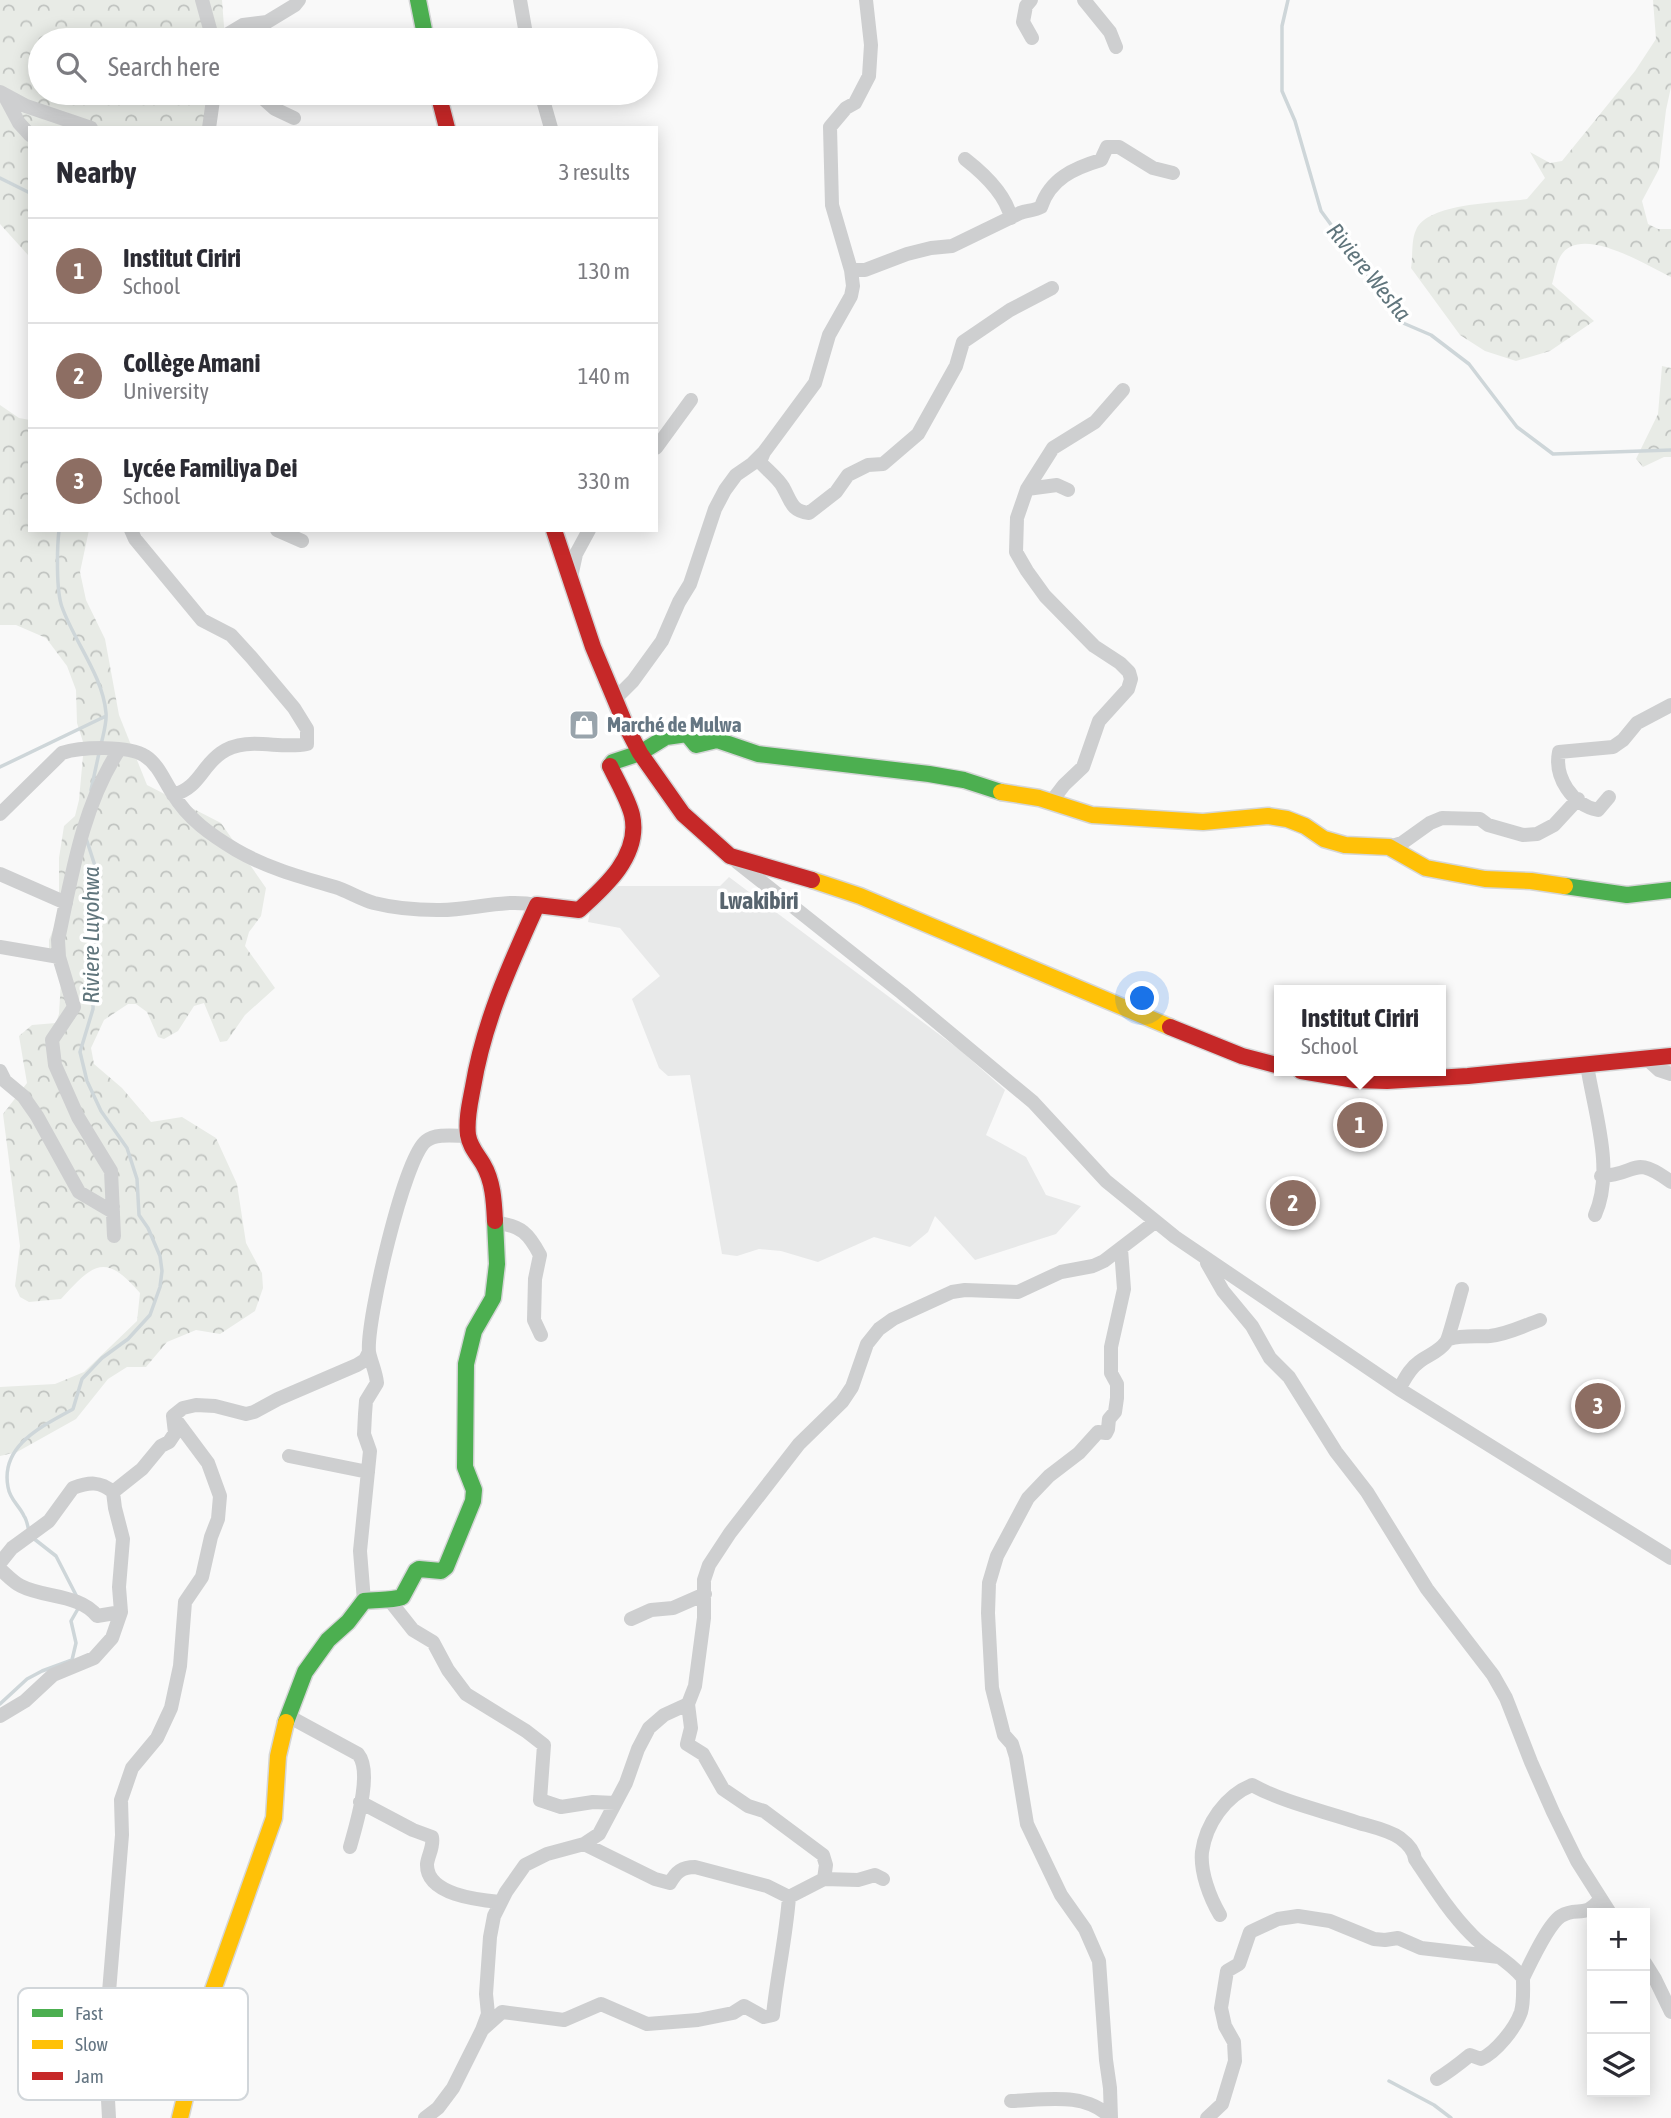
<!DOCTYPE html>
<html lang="en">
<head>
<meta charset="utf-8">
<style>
  body { margin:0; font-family:"Asap Condensed",sans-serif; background:#f7f7f7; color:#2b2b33 }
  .controls { position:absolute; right:21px; bottom:21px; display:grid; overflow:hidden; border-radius:0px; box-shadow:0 4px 18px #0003 }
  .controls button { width:63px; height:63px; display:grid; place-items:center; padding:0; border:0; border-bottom:2px solid #e1e1e2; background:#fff; color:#2b2b33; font:35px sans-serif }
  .you { position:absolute; left:1143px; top:999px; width:24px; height:24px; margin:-18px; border:5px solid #fff; border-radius:50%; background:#1a73e8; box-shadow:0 0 0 10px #1a73e833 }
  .badge { display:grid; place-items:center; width:46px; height:46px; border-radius:50%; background:#ea580c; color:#fff; font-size:23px; font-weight:700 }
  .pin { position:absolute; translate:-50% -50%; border:4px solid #fff; box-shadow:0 2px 7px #0006 }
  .popup { position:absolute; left:1274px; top:985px; width:172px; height:91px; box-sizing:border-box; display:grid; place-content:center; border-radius:0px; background:#fff; filter:drop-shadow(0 2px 5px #0005); font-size:23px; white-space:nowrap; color:#7c7c81 }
  .popup b { font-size:26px; color:#2b2b33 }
  .popup::after { content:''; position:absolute; left:50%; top:100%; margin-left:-14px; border:14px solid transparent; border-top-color:#fff }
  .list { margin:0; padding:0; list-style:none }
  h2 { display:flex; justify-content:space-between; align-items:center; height:91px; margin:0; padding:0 28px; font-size:30px }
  h2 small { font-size:23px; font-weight:400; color:#7c7c81 }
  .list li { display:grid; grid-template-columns:46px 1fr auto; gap:21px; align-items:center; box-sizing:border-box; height:105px; padding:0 28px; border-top:2px solid #e1e1e2 }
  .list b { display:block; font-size:26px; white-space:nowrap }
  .list p { margin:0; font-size:23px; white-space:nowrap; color:#7c7c81 }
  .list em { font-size:23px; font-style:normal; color:#7c7c81 }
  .icon { flex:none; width:38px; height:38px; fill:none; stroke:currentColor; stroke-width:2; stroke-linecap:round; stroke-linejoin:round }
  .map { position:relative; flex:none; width:1671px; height:2118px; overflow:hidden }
  .search { position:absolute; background:#fff; box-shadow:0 4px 18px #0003; left:28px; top:28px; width:630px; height:77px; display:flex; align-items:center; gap:18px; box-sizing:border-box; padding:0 24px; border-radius:38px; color:#7c7c81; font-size:26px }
  .panel { position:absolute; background:#fff; box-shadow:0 4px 18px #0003; left:28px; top:126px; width:630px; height:406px; border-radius:0px }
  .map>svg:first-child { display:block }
</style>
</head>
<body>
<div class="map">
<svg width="1671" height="2118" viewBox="0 0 1671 2118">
  <defs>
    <pattern id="forest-crowns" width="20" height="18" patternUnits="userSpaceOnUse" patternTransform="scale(1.75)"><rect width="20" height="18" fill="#e8ebe6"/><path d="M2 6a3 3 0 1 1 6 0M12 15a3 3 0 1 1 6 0" fill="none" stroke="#c0c3c0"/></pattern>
  </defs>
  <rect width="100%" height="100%" fill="#f9f9f9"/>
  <path fill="#e8e9e9" d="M729,877L960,1050L1005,1090L986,1135L1026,1157L1046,1195L1081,1206L1056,1234L975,1260L935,1216L928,1232L910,1247L874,1237L818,1262L781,1251L759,1249L737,1256L722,1254L690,1075L668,1076L659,1068L632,999L660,976L620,928L588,922L590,912L618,886H720Z"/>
  <path fill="url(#forest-crowns)" d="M0,0H222L225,40H40V93H222L207,128H30V264L28,255L0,224Z
    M1653,0H1671V87L1666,110L1659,169L1642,201L1648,224L1658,229H1671V277C1647,266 1579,222 1560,257C1556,264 1555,275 1552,284L1594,321L1550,351L1516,361L1485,351L1460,335L1411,268C1413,258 1411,240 1416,230C1428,202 1500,203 1527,199L1545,178L1530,152L1550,163L1562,161L1635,71L1656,39Z
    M1662,366L1671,368V457H1664L1643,467L1636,459L1658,414Z
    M0,405L19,418L30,420V530H89L80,572L86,600L105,639L119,715L147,785L221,823L266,888L261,916L249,932L245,946L275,988L245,1015L227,1041L220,1042L204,1003L194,1006L178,1031L164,1039L158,1037L147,1012L136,1004H128L104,1020L91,1048L94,1064L122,1088L151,1122L182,1117L216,1138L237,1184L246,1243L262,1273L263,1288L255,1311L220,1334L196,1330L167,1342L146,1367H127L108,1379L76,1419L17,1452L0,1456V1387L55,1384L84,1372L137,1321L140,1293C105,1252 93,1264 61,1299L29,1302L20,1297L15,1286L20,1246L3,1114L27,1083L19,1036L32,1025L56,1023L59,1014L61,980L49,953V940L59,915V858L64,826L75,816L79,800L84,745L77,723L76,690L67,666L46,638L16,625H0Z"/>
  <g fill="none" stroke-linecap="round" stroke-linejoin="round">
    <path stroke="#ced6d9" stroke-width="3.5" d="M1288,0L1282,26V91L1295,121L1321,211L1403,323L1431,335L1469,364L1517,427L1553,454L1671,450
      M0,178L30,193
      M59,530C57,548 56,591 62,607C74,641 103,676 106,713C107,723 103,735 101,745
      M0,767L106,716
      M91,790L99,753
      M29,1532C28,1527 27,1520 24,1516C19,1505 10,1500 8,1487C0,1445 43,1426 73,1409L82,1379L102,1358L128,1339L150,1315L160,1287L162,1271L160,1256L148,1228L139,1215L137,1179L127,1148L101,1111L87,1081L80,1052L93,1009L96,869L86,838
      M33,1538L56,1556L77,1597
      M0,1704L27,1679L42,1671L72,1660L76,1643L71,1621L79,1607
      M1389,2081L1434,2105L1451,2118"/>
    <g stroke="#d5d6d7" stroke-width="19">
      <path id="fast" d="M418,0L426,40
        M610,766L613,762L640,753L666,737L687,734L696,745L717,740L758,754L929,774L964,780L1001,792
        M1565,886L1627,895L1671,890
        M286,1722L305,1672L328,1640L348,1622L364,1601C377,1599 389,1601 402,1597L416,1571L419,1569L441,1571L446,1567L473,1501L474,1490L465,1467L466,1364L474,1331L493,1298L497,1264L495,1221"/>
    </g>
    <g stroke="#d5d6d7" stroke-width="19">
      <path id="slow" d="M1001,792L1039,798L1092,815L1203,822L1268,816L1287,819L1305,826L1324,839L1345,845L1389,847L1426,868L1485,879L1531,881L1565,886
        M812,880L860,896L1170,1027
        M180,2118L208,2004L274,1818L278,1756L286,1722"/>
    </g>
    <g stroke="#d5d6d7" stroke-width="19">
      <path id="jam" d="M438,93L447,128
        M554,530L593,647L626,726L640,753L683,814L730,856L812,880
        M1170,1027L1242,1056L1280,1066
        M1301,1071L1355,1080L1387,1081L1468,1076L1671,1056
        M495,1221C494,1201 493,1181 483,1164C477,1154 470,1147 468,1135C466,1119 470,1103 473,1087C484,1021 510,965 537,905L579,910C605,887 641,855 632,815C628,799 617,781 610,766"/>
    </g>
    <path stroke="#cecfd0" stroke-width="14" d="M202,0L213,40
      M520,0L527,40
      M1031,0L1026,6L1023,22L1032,38
      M1084,0L1110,32L1116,47
      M223,37L243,25L267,22L295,5L299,0
      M0,92L26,106L91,128
      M257,93L275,109L294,118
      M541,93L551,128
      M4,95L19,123L30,135
      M209,128L214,93
      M965,159C983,173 1006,195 1011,218
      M851,270H865L907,254L931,248L952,246L1020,213C1027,210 1034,211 1041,207C1050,179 1074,168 1101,160L1107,147H1119L1153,168L1173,173
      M656,448L691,400
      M764,452L760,462C767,470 778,478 783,487C791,501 791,511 809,513L836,492L848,475L868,465L883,464L918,434L956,366L963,342L1010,310L1052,288
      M1027,489L1057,485L1068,490
      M131,530L135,539L202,620L231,635L252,658L294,708L307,729V744C279,750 246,735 221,753C201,767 199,788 173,795
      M277,530L302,541
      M571,577L576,554L589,530
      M614,700L633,681L662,641L679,602L690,584L715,509L725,490L736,475L752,464L764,452L815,383L829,335L851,296L853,286L851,270L832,205L830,127L846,108L855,103L869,76L871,45L866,0
      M1609,797L1598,810C1572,805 1554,777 1559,752L1613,747L1623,740L1637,723L1671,705
      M1051,802L1064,785L1083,767L1099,721L1128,689L1131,679L1129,672L1120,663L1094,646L1045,596L1027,571L1016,552L1017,518L1027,489L1053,448L1095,422L1123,390
      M0,814L62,753C80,747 129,745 145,756C159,765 164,781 173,794C188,819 211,835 236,850C267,868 300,877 335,887C348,891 360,899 374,903C394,908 417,910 437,910C471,911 502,898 537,905
      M1389,847L1402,843L1430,823L1442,818L1480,819L1488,825L1523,835L1537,834L1554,825L1578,799
      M737,862L902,993L1033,1102L1106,1181L1175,1237L1399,1389L1671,1558
      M0,874L66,903
      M0,947L59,957
      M1647,1059L1659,1070L1671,1074
      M1587,1065C1594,1111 1615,1170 1595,1215
      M0,1071L5,1081L23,1096L37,1116L79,1192L113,1212
      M1601,1176C1638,1175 1632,1153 1671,1182
      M496,1223C521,1225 529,1234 540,1255L535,1279L534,1320L541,1335
      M114,1236L111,1171L78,1117L55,1065L52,1040L74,1007L59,957L58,940C72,875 82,807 119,750
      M1207,1263L1223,1291L1252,1326L1270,1358L1289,1377L1336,1452L1367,1492L1427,1589L1493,1675L1506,1698L1531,1762L1553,1812L1577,1861L1610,1913
      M1449,1339C1463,1335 1476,1337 1490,1336C1508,1334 1523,1326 1540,1320
      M1399,1389C1405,1379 1409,1369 1419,1362C1428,1355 1439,1352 1446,1342C1449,1338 1459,1299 1462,1289
      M289,1456L368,1472
      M113,1492L142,1469L161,1446L169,1442L175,1433L173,1416L183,1408L196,1405L215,1406L246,1414L254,1412L278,1399L357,1365L365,1360L369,1352
      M0,1563L12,1548L49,1521L73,1488C89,1482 100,1481 113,1492L115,1508L123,1539L119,1587L121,1612L112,1638L94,1658L53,1675L25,1701L0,1716
      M0,1569C7,1575 13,1582 21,1586C44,1598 80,1594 97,1616L121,1612
      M364,1601L360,1551L370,1451L364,1434L365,1414L366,1401L377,1383C376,1372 371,1362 369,1352C366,1322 404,1158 426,1141C436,1133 455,1136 468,1136
      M390,1601L413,1630L433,1642L448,1670L466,1694L526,1731L544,1745L540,1800L561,1807L593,1802L615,1803
      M631,1619L651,1610L673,1608L705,1594
      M288,1716L358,1754C373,1772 356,1825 350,1847
      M360,1802L413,1830L432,1837C434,1847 428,1855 427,1864C426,1895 479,1900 500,1902
      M584,1844L655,1879L670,1883C676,1872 682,1867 695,1867L767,1886L789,1897L824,1879L826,1865L823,1855L764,1811L748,1806L723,1789L703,1754L687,1744L691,1728L688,1704
      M824,1879L858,1880L875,1875L883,1879
      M1220,1915C1210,1898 1200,1872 1202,1852C1206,1824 1225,1796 1252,1785C1285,1803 1324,1811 1359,1823C1373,1827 1388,1830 1400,1838C1408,1844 1414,1850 1415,1859C1433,1886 1450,1913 1472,1935C1487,1951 1509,1960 1523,1978C1523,1989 1524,2002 1521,2012C1515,2029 1496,2052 1481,2059L1470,2055C1459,2064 1449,2072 1437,2079
      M1645,1963L1655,1979L1671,2012
      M1523,1978C1530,1964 1548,1924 1561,1916C1577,1906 1585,1919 1600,1899
      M483,2029L502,2012L564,2020L601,2004L647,2024L698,2020L733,2013L744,2006L764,2017L773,2015C777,1976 786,1937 789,1897
      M1011,2101C1044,2100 1085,2091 1111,2118
      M109,2118L104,2027L108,2004L122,1835L121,1800L132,1768L157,1738L171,1708L180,1666L185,1602L202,1577L211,1537L218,1519L220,1496L208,1463L173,1416
      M425,2118L438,2108L453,2088L482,2030L488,2014L486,1994L490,1937L494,1916L506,1892L525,1865L547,1854L584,1844L599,1834L626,1783L638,1749L649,1728L664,1715L688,1704L695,1686L704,1618V1580L709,1565L730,1533L799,1444L842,1402L852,1387L867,1344L879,1329L893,1319L952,1292L965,1290L1018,1292L1061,1272L1093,1266L1104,1261L1155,1222
      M1111,2118L1110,2088L1106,2060L1099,1961L1085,1929L1061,1895L1027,1824L1016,1757L1012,1744L1004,1735L992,1688L988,1613L989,1583L997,1556L1028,1498L1049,1476L1079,1453L1098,1432L1106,1433L1108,1429L1109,1419L1115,1412L1117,1398V1384L1111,1373V1347L1124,1289L1121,1249
      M1207,2118L1222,2104L1235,2061L1234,2042L1225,2026L1221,2008L1227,1971L1239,1964L1250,1932L1278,1919L1298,1916L1330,1921L1374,1939L1385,1940L1398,1938L1421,1948L1499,1957"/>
    <use href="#fast" stroke="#4caf50" stroke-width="16"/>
    <use href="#slow" stroke="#ffc107" stroke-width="16"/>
    <use href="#jam" stroke="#c62828" stroke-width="16"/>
  </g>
  <defs>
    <g id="shop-square" transform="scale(1.575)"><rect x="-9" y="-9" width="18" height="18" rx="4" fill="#99a4ac" stroke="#fff"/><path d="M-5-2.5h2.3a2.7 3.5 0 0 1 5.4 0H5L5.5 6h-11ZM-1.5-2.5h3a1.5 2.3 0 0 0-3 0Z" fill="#fff"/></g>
  </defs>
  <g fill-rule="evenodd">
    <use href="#shop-square" x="584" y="725"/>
  </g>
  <g text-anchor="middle" stroke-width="7" stroke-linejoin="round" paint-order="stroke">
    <g font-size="21" font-weight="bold" fill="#657683" stroke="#fff" text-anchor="start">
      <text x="607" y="732">Marché de Mulwa</text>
    </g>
    <g font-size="23" font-style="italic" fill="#60757c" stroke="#fff">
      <text transform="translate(1369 272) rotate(51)" y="8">Riviere Wesha</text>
      <text transform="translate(91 935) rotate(-90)" y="8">Riviere Luyohwa</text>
    </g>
    <g font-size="24" font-weight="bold" fill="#57646e" stroke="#fff">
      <text x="759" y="909">Lwakibiri</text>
    </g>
  </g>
  <rect x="18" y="1988" width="230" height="112" rx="10" fill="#fff" stroke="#d1d6da" stroke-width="2"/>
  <rect x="32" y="2009" width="31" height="8" fill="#4caf50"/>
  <rect x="32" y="2040" width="31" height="9" fill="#ffc107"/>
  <rect x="32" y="2072" width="31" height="8" fill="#c62828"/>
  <g font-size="19" fill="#657683">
    <text x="75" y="2020">Fast</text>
    <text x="75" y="2051">Slow</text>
    <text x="75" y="2083">Jam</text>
  </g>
</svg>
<div class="controls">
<button>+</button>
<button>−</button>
<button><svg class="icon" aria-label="layers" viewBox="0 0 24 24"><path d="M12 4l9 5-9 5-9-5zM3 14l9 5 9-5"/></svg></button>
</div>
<div class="you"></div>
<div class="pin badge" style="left:1360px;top:1125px;background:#8d6e63">1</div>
<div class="popup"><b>Institut Ciriri</b>School</div>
<div class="pin badge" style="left:1293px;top:1203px;background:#8d6e63">2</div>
<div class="pin badge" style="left:1598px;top:1406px;background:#8d6e63">3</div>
<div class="search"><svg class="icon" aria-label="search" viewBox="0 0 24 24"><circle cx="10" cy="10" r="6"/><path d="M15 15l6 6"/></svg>Search here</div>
<section class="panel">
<h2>Nearby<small>3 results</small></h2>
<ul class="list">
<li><span class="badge" style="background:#8d6e63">1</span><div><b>Institut Ciriri</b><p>School</p></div><em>130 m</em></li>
<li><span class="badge" style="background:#8d6e63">2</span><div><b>Collège Amani</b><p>University</p></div><em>140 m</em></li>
<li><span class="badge" style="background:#8d6e63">3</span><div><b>Lycée Familiya Dei</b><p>School</p></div><em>330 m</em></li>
</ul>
</section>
</div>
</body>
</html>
